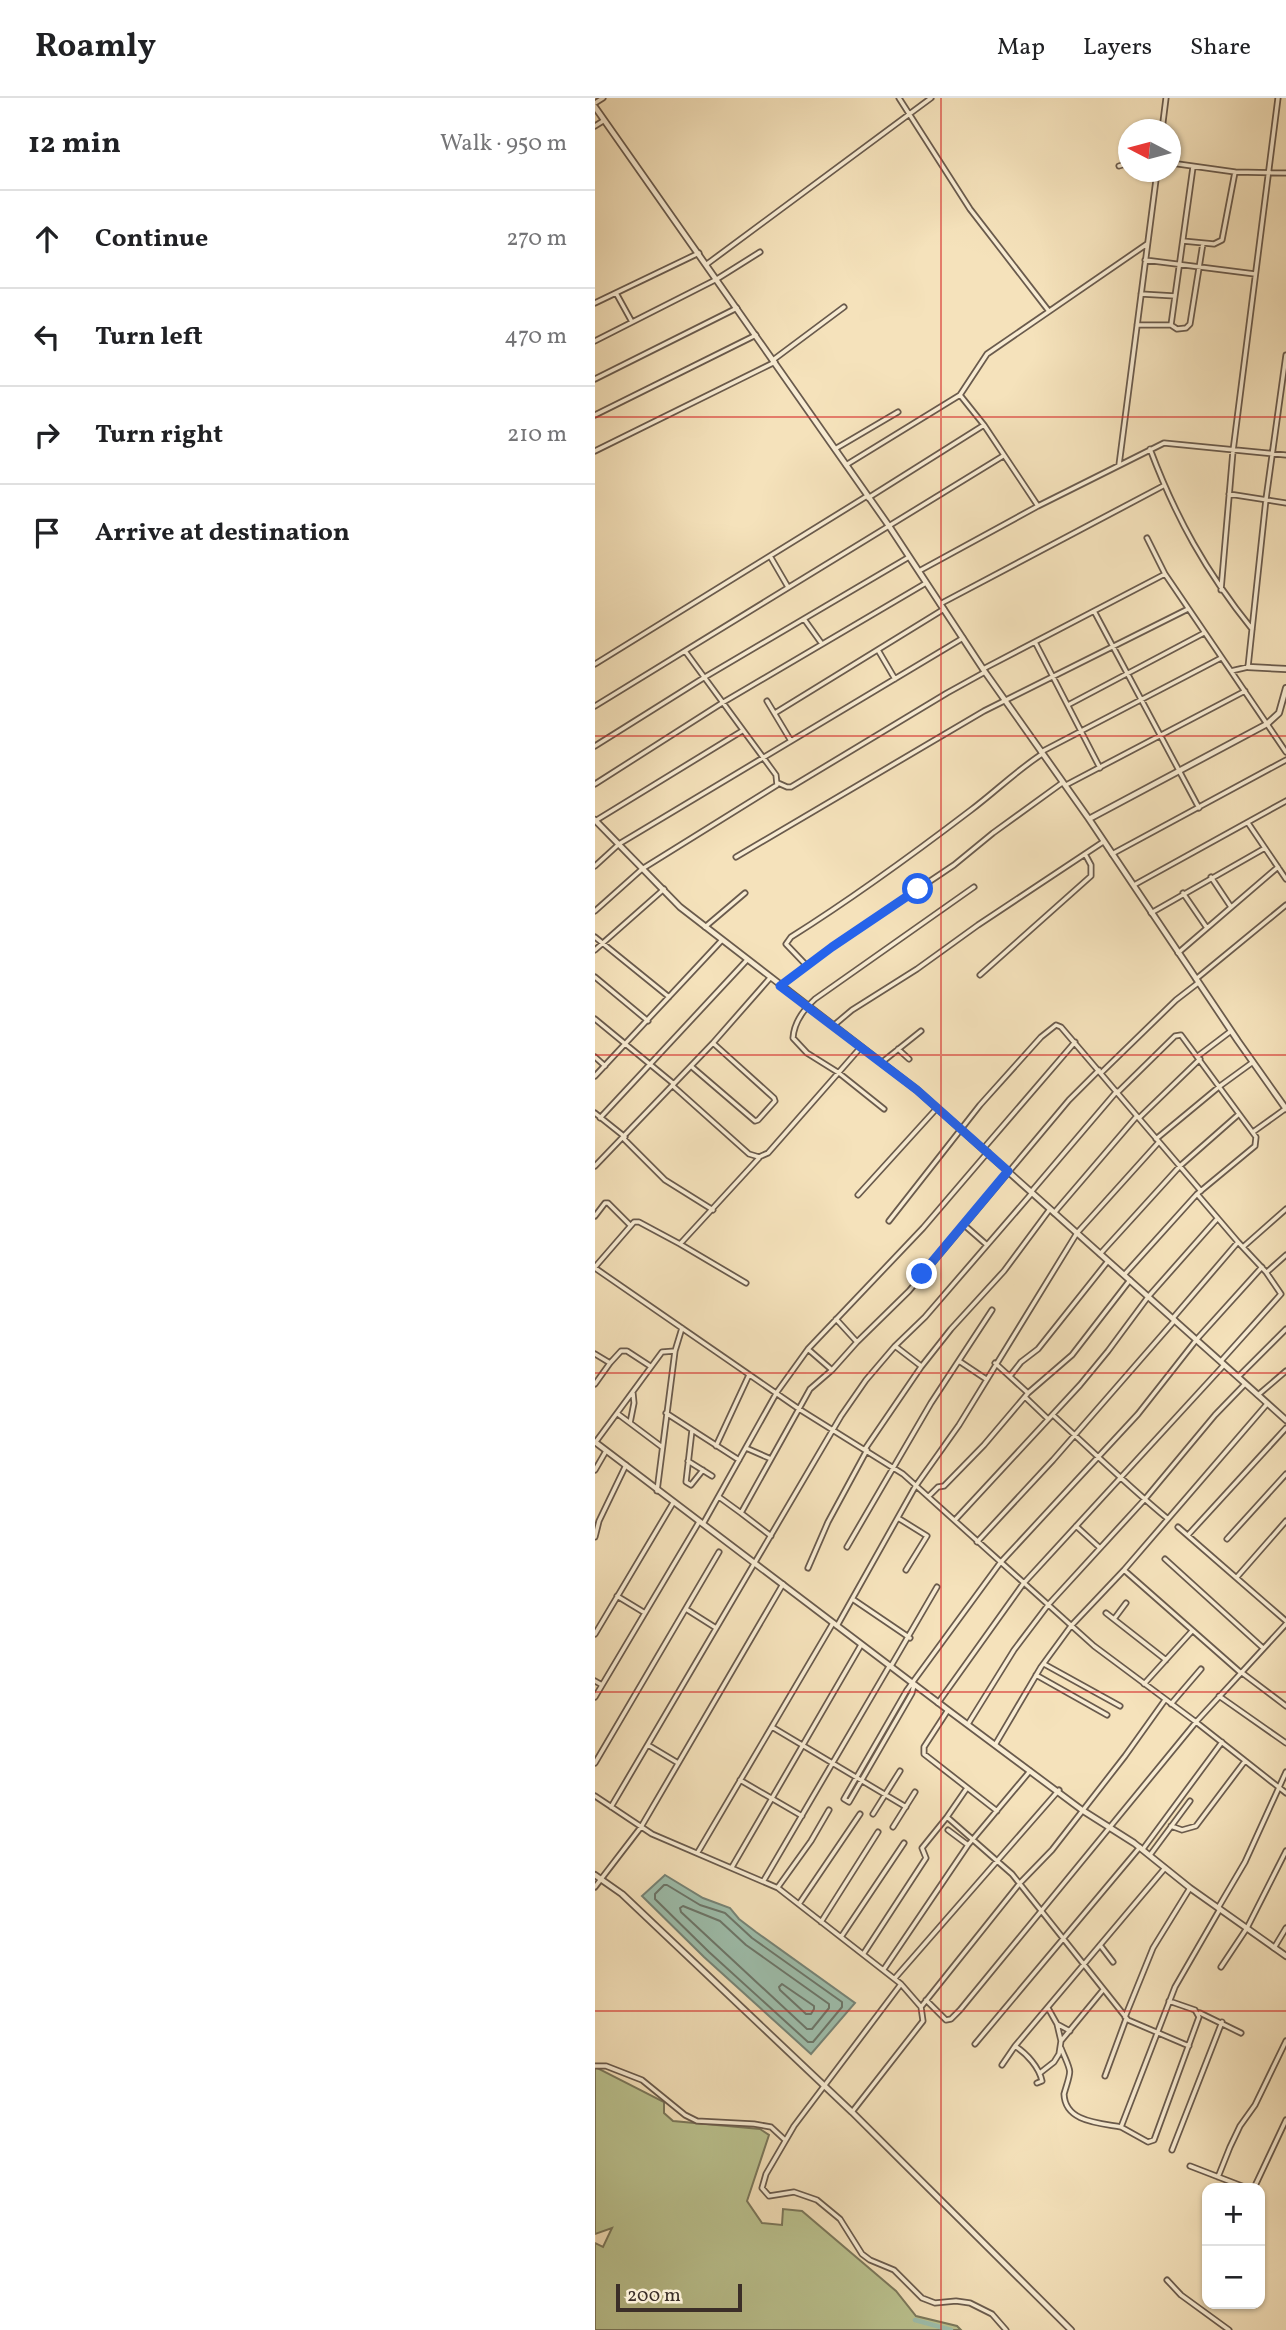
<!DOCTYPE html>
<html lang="en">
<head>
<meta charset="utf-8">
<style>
  body { margin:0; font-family:Vollkorn,serif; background:#f2f2f2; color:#202124 }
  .controls { position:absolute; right:21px; bottom:21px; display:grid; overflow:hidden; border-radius:14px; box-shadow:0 2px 5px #0004 }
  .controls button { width:63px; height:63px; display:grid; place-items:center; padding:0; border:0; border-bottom:2px solid #e0e0e0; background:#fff; color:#202124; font:35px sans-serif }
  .compass { position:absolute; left:523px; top:21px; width:63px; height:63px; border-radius:50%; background:#fff; box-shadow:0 2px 5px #0004; rotate:276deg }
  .scale { position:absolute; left:21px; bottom:18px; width:126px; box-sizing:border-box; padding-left:7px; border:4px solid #3b2e28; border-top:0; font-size:19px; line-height:24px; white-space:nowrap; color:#3b2e28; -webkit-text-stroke:5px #f8ecd3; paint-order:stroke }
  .stop { position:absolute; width:21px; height:21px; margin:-16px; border:5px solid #2563eb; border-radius:50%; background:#fff }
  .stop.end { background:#2563eb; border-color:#fff; box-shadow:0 2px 7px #0008 }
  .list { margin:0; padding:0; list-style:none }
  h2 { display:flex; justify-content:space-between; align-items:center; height:91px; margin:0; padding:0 28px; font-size:30px }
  h2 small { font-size:23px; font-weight:400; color:#757577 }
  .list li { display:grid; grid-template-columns:46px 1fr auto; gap:21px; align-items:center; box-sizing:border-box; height:98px; padding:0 28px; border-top:2px solid #e0e0e0 }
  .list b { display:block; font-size:26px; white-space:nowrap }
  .list em { font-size:23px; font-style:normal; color:#757577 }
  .icon { flex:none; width:38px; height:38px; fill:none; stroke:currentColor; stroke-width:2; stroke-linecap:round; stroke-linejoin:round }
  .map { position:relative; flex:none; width:691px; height:2232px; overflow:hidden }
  header { display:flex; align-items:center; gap:42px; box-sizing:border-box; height:98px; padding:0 35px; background:#fff; border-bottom:2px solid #e0e0e0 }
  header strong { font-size:33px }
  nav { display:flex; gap:38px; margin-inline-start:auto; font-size:24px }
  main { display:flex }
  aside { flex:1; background:#fff }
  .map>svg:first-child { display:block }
</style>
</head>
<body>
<header>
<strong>Roamly</strong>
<nav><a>Map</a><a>Layers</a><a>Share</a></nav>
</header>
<main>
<aside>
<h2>12 min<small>Walk · 950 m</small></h2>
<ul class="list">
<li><svg class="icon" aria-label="ahead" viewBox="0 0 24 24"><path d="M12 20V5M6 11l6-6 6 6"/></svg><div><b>Continue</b></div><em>270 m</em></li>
<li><svg class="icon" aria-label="left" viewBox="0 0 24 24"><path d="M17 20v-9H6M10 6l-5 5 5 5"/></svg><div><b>Turn left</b></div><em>470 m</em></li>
<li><svg class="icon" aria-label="right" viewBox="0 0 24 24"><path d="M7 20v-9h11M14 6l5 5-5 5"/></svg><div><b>Turn right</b></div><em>210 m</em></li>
<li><svg class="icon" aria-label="arrive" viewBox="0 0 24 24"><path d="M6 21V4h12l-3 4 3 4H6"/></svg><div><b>Arrive at destination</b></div></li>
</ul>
</aside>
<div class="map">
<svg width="691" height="2232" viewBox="0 0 691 2232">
  <rect width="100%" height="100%" fill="#f5e2bb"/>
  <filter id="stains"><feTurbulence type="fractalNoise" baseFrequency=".00286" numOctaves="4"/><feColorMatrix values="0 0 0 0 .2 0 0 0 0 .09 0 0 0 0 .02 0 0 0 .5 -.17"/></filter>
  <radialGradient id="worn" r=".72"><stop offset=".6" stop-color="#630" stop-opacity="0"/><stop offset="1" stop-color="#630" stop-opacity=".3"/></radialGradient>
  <path fill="#bbc390" stroke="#7b785c" stroke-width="2" d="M0,1969L69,2004V2015L78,2023L165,2031L174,2037L152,2103L167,2125L187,2127L188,2111L207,2113L301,2193L321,2218L362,2228L366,2232H0V2145L8,2149L17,2130L0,2136Z"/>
  <path fill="#9dbeac" stroke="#768477" stroke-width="2" d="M70,1777L108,1800L135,1810L144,1821L161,1834L260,1905L216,1956L109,1859L47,1798Z"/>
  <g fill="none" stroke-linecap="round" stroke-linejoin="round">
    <path stroke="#6c766a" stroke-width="2" d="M69,1787H72L105,1807L130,1815L157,1840L247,1904V1909L218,1944H213L114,1854L60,1801V1796Z
      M88,1808L125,1823L151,1847L234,1906V1910L217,1931H212L86,1814L85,1810Z
      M187,1886L219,1908V1911L216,1916H211L185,1892L184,1889Z"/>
    <path stroke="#9dbeac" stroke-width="4.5" d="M320,2222L356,2232"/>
    <g stroke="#6a5b4d" stroke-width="7">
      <path id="minor" d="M304,0L375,111L453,212
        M0,5L8,0
        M0,28L8,23
        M567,32L571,0
        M576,65L640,74L691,75
        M524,68L534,65
        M588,143L619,146L627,142L640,74
        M550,162L660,176
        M112,166L336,0
        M21,195L37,224
        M546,196L580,198
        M0,205L104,155
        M542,227H576L598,69
        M576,227L582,231L591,230L595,226L608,145
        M0,243L122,181L165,154
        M178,262L249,209
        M0,281L142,210
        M365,297L392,256L552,146
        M0,317L161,237
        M240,351L303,314
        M555,351C581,420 611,474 657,531
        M0,353L180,264
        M251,367L365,297L389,327L443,408
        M524,367L562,74
        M634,396L691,405
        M273,400L389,327
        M552,440L570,476L691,654
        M175,458L193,489
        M324,473L443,408L569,345L691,357
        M626,492L638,353L683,0
        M345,506L568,388
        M499,513L604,710
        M209,521L227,546
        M440,544L505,670
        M283,552L300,581
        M0,566L272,398
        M388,571L570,476
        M636,573L653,569L671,401L691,257
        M172,603L196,643
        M473,607L609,535
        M0,608L408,358
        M180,615L349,511
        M0,648L110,579L314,459
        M446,654L626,560
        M183,685L192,689H196L352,595L390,574
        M0,686L127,605L331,485
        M471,687L650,593
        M0,723L147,633
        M653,725L691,781
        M517,756L691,662
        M141,759L389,613L593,511
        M0,768L24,746L368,540
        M616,779L636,809
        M539,787L691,703
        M588,795L612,830
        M0,813L47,771L182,687L181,677L90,553
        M556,815L670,750
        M110,829L150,795
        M0,839L74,899
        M0,852L69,791
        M583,855L683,769
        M212,868L191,846L196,839C258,800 317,757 376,712C400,694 421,673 447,656
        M385,877L496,778V767L490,756
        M0,879L53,923
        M601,881L691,807
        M187,887L237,849L359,767L398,735L467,685
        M0,921L79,986
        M238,928L257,912L322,871L383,827L508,744
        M303,951L314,961
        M603,958L636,933
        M0,959L10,968
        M286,965L326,933
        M97,969L160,1023L163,1022L180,1003L179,1000L118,945
        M507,974L581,902L603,885
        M0,978L127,842
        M78,988L154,1056L164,1059L173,1055L266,949
        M523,994L580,938L586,937L661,1039L660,1048L602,1096L529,1177
        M289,1011L244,975L212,955L198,940C199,924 208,912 220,901L379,789
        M0,1015L30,1039
        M5,1020L152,862
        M544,1020L605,961
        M658,1034L690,1011
        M28,1040L70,1082L118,1112
        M561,1041L625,988L658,964
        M388,1051L480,944
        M0,1068L118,945L175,880
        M436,1094L522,993
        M263,1097L342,1010
        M459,1115L542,1018
        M0,1118L10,1105H13L35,1127
        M294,1123L385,1007L446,939L461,927L466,929L606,1093
        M368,1126L392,1147
        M85,1146L151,1185
        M648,1149L691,1111
        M505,1156L585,1068L644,1016
        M0,1169L39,1124H44L85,1146L164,1060
        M0,1170L204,1311L308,1376L499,1548L601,1624L691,1695
        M672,1174L691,1157
        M578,1220L643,1144L602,1096
        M241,1221L262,1244L314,1193L474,1002L504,972
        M300,1248L326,1268
        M214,1252L237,1272L262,1244
        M0,1256L15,1265L0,1286
        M364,1263L391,1281
        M626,1263L686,1196L671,1174L643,1144
        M15,1265L26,1253H32L55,1268
        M400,1265L433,1295
        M415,1278L426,1264L443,1251L513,1163
        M643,1279L691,1231
        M38,1295L39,1305L35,1325L67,1349
        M663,1297L691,1273
        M430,1299L453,1321
        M71,1315L144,1362
        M23,1316L35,1325
        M458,1317C496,1352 533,1388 573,1421
        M97,1332L91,1384L96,1387L108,1372
        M0,1345L67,1254L80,1253
        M121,1348L154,1277
        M151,1350L176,1361
        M270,1351L326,1269L356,1231L409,1173L455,1111
        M93,1363L117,1378
        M0,1372L11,1353
        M62,1393L80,1253L87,1230
        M334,1398L343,1389L349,1388L389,1347L433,1295L477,1257L535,1182
        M124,1399L146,1415
        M303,1420L332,1438L311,1472
        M360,1422L485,1287L513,1253L553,1199L622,1121
        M108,1426L182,1294L213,1251L328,1130L393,1054
        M481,1428L505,1450
        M583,1429L691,1523
        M593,1437L691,1330
        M176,1438L146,1415L215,1291L237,1272
        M0,1439L4,1423L31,1367
        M632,1441L691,1376
        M382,1444L458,1362L580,1222
        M252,1449L336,1305L397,1212
        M570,1461L668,1550
        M213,1470L233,1424L272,1352
        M529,1472L646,1575
        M642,1479L691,1423
        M22,1498L50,1515
        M259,1502L315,1540
        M91,1511L121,1530
        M511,1515L571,1562
        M519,1521L531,1505
        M242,1528L320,1389L364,1327L482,1135L563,1045
        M0,1536L78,1405
        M449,1566L525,1608
        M296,1568L342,1489
        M646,1574L691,1608
        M441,1577L512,1617
        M0,1583L7,1587
        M549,1586L597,1533
        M624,1598L691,1645
        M0,1599L104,1424
        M343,1605L428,1486L629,1267
        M576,1606L606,1571
        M353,1612L329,1649V1656L402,1713
        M373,1626L419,1552L453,1507L550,1401L620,1317L650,1286
        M177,1629L311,1709
        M53,1647L83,1665
        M400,1647L446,1569L476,1528L529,1472L672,1306
        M0,1665L124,1454
        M145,1682L207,1718
        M372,1690L352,1719L417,1776L533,1922L594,1948
        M0,1698L57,1736L183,1790L306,1886L326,1909L328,1923L257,2014
        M254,1704L249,1701L312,1592L405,1465L543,1316L602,1241L667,1169
        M254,1704L317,1595L319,1587
        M16,1709L246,1318L271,1282L300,1248L330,1219L437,1095
        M278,1716L305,1673
        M576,1728L587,1732L601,1728L650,1663
        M298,1729L320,1694
        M353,1732L373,1747
        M548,1751L627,1644
        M103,1754L238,1525
        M555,1757L595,1703
        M137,1769L266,1547
        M169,1782L295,1567
        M0,1789L46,1729L188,1486
        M183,1789L216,1743L234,1712
        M204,1806L265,1716
        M623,1810L650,1764L691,1674
        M226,1824L283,1734
        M246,1839L309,1745
        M505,1847L518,1864
        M679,1850L691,1830
        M269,1855L331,1760L327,1750L352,1719
        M626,1869L652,1830L691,1753
        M289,1871L373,1747L435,1673
        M300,1880L464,1692
        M306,1886L199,2028L171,2076L167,2090L174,2098L199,2094L222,2102L245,2121L267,2156L275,2162L299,2172L327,2200L340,2205L361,2203L375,2205L397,2216L411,2232
        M331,1902L351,1922L356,1921L365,1912L601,1624L691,1526
        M326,1909L425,1785L457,1752L530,1658L570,1602
        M453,1910L462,1926L475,1933
        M605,1915L646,1935
        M530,1919L558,1850L595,1790
        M462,1926L466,1943
        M380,1946L545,1749
        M420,1948C432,1956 444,1969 447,1983L442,1985
        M466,1950C477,1977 477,1969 469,1996C470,2024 504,2025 526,2029L580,1889L625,1811
        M407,1967L420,1948L570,1770
        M0,1968H11L47,1982L90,2017L102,2023L159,2026L176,2029L190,2042
        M445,1975L459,1964L464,1956L466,1943L508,1892
        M510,1978L531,1921
        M526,2029L553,2044L559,2042L604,1919L600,1912L574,1903
        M577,2052L627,1924
        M595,2068L652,2090
        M623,2079L635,2049L645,2028L660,2007L691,1943
        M659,2090L691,2022
        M572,2182L586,2197L634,2232"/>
    </g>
    <g stroke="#6a5b4d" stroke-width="8">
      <path id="tertiary" d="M0,9L294,428L390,574L494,721L643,943L691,1011
        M653,569L691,571
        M494,721L672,626L684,615L691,590
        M0,722L85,809L322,992L691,1322
        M0,1344L353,1612L487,1712L539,1745L595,1790L691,1858
        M0,1777L27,1796L257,2014L476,2232"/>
    </g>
    <use href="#minor" stroke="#f8ecd3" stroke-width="3.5"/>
    <use href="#tertiary" stroke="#f8ecd3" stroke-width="4.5"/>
  </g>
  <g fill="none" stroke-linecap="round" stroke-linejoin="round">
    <path stroke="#2563eb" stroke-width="9" d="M323,791L237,849L185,888L322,992L413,1073L327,1176"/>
  </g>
  <path fill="none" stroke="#d62828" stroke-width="2" stroke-opacity="0.55" d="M346,0V2232M0,319H691M0,638H691M0,957H691M0,1275H691M0,1594H691M0,1913H691"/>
  <rect width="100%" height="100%" filter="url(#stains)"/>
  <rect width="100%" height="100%" fill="url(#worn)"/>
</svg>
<div class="controls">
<button>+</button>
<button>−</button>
</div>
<svg class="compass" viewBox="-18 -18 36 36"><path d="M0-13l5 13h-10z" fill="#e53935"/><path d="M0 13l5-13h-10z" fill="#757577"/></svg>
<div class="scale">200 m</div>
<div class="stop" style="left:323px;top:791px"></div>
<div class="stop end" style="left:327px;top:1176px"></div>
</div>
</main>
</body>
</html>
